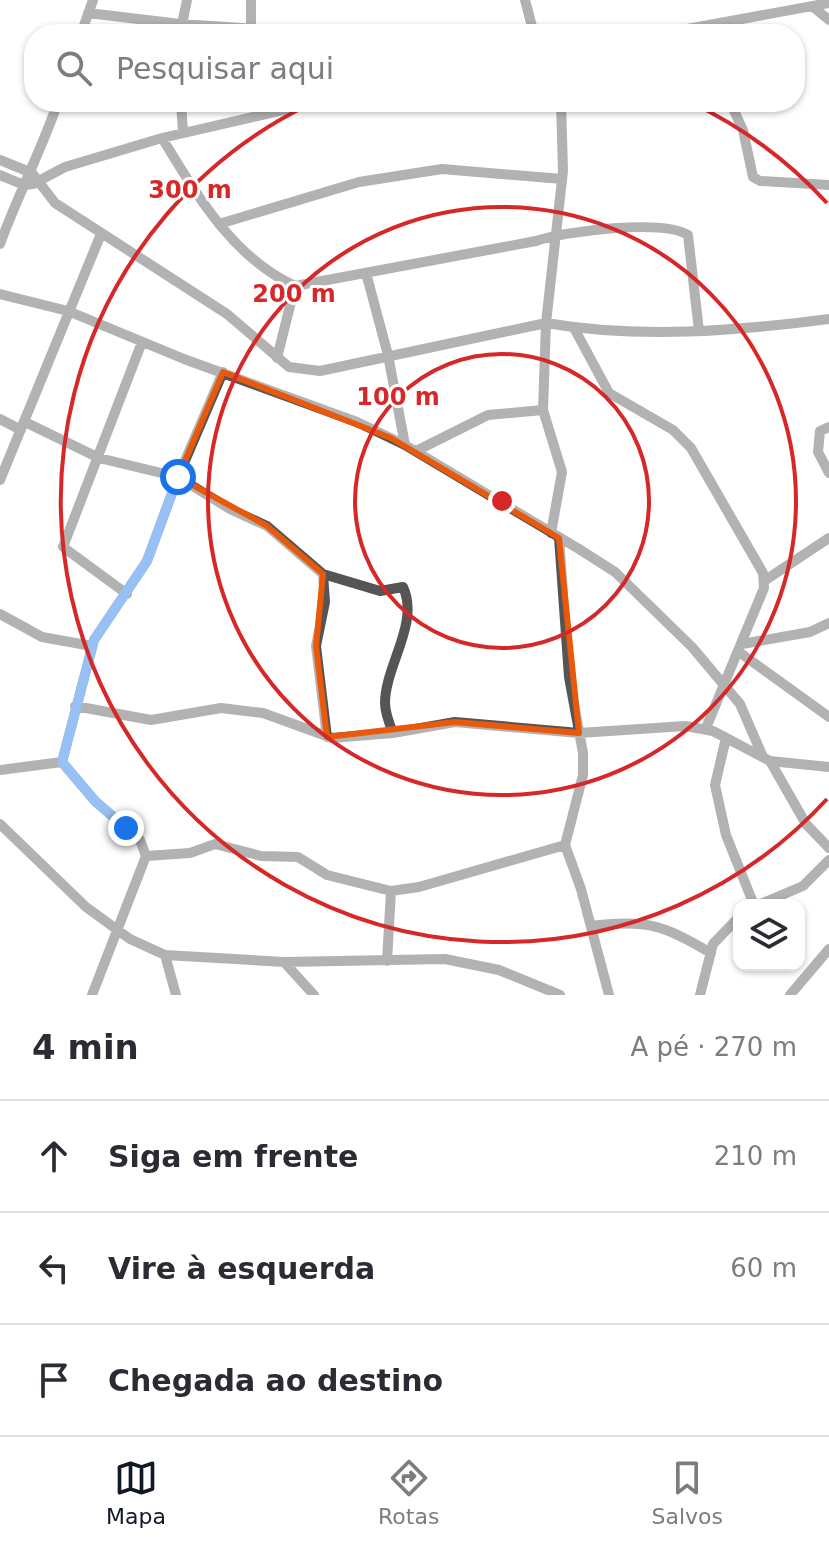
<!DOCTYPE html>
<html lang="pt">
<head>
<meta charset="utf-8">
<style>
  body { margin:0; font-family:"DejaVu Sans",sans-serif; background:#f2f2f3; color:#2b2b33 }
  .controls { position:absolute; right:24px; bottom:24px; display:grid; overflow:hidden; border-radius:16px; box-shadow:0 2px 6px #0004 }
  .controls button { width:72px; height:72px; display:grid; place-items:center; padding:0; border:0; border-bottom:2px solid #e1e1e2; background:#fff; color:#2b2b33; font:40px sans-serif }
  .stop { position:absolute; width:24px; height:24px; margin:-18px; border:6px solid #1a73e8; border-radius:50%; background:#fff }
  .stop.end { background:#1a73e8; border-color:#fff; box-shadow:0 2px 8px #0008 }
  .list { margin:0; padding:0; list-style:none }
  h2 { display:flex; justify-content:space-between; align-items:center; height:104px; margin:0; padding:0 32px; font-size:34px }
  h2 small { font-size:26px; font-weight:400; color:#7c7c81 }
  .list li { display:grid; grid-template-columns:52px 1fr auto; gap:24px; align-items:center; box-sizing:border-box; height:112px; padding:0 32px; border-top:2px solid #e1e1e2 }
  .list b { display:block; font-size:30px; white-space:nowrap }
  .list em { font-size:26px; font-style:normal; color:#7c7c81 }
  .icon { flex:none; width:44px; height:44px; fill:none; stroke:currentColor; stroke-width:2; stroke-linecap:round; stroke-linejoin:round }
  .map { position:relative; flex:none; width:829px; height:995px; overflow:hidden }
  .search { position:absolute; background:#fff; box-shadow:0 2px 6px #0004; left:24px; right:24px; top:24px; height:88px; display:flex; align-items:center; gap:20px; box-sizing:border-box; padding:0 28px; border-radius:32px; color:#7c7c81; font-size:30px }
  .sheet { height:440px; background:#fff }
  nav { display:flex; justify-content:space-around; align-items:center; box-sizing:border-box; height:112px; border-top:2px solid #e1e1e2; background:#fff; font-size:22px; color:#7c7c81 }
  nav a { display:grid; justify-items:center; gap:4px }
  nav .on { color:#111827 }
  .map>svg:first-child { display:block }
</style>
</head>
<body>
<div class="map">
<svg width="829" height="995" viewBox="0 0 829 995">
  <rect width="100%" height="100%" fill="#fff"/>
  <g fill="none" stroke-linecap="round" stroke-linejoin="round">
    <path stroke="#555" stroke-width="10" d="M525,0L534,34
      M812,6L829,20
      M88,13L180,24L332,34
      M251,29V0
      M81,34L93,0
      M180,34L187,0
      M660,34L829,3
      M181,102L183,133
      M730,102L743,130L753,177L760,181L829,185
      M162,138C197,195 232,257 295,286L536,241C564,231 664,219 688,235L699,331
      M0,160L32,173L55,203L227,314L289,367L320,371L546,323C639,339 736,331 829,319
      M0,175L24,185L33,184L65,167L162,138L319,102
      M219,224L359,182L442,169L562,179
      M0,244C18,195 41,151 58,102
      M366,273L388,355L405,445
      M0,294L68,311L184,359L357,422L405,445L579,549L615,572L692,647L740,704L763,757
      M574,328L609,393L673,430L691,448L763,573L764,588L706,728
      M277,358L295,286
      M0,419L21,430
      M25,422L99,458L178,477L230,509L267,526L323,574L380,591L403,587C420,623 385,666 385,703C385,713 389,723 393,733
      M829,427L820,431L818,452L829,473
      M416,451L488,415L543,410
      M0,480L101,234
      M551,533L562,472L543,410L546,323L563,171L561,102
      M559,538L569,677L583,753V775L565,845L581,889L609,995
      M323,574L325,602L316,646L327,737
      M764,581L829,538
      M127,594L63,547L142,342
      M0,614L42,637L92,646
      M742,644L810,632L829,623
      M739,652L829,717
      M75,706L151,720L221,708L263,713L332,738L393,733L455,722L579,733L685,726L713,731L770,761L829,767
      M726,738L715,785L726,835L754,905
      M770,761L806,824L829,848
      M0,770L62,762
      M0,824L86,907L130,939L165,955L284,962L445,959L499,970L560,995
      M146,856L190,853L215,844L261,856L298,857L327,875L391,891L419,887L565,845
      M758,905L803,886L829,860
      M591,926C649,920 661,924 711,953
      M165,955L176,995
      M387,961L391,891
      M284,962L314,995
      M92,995L146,856L140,840L95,801L62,762L94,640L147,561L178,477L223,372
      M700,995L713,944L739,917
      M790,995L829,949"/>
  </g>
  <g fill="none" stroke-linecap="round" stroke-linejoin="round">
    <path stroke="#1a73e8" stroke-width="10" d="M126,828L95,801L62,762L94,640L147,561L178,477"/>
  </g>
  <path d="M0 0H829V995H0ZM223,372L391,438L559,538L579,733L455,722L327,737L316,646L323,574L267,526L178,477Z" fill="#fff" fill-opacity=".55" fill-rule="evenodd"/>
  <path fill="none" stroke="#e8590c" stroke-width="6" stroke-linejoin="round" d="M223,372L391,438L559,538L579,733L455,722L327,737L316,646L323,574L267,526L178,477Z"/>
  <g fill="none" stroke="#d62828" stroke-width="4">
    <circle cx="502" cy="501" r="147"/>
    <circle cx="502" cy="501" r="294"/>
    <path d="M827 799A441 441 0 1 1 312 103M692 103A441 441 0 0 1 827 203"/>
  </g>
  <circle cx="502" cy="501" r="12" fill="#d62828" stroke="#fff" stroke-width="4"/>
  <g font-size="24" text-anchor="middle" font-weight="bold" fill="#d62828" stroke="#fff" stroke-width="6" stroke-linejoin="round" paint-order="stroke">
    <text x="190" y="198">300 m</text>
    <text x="294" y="302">200 m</text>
    <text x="398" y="405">100 m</text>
  </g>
</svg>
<div class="controls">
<button><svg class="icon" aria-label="layers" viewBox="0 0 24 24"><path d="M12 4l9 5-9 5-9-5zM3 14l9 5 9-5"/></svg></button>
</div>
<div class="stop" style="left:178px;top:477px"></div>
<div class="stop end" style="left:126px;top:828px"></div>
<div class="search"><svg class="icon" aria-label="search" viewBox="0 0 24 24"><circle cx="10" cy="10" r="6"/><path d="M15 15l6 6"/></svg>Pesquisar aqui</div>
</div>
<section class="sheet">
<h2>4 min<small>A pé · 270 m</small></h2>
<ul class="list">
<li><svg class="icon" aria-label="ahead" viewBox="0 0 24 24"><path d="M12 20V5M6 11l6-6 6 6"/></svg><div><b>Siga em frente</b></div><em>210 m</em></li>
<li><svg class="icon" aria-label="left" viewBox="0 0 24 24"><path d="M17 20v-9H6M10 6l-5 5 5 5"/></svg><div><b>Vire à esquerda</b></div><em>60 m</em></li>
<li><svg class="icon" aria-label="arrive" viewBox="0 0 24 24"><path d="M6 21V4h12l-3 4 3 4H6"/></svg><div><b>Chegada ao destino</b></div></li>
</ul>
</section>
<nav>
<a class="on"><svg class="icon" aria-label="map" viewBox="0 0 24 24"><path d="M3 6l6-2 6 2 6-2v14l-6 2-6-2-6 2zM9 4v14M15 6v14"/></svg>Mapa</a>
<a><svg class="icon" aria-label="directions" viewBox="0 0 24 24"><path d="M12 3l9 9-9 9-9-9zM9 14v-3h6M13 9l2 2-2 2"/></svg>Rotas</a>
<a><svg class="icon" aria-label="saved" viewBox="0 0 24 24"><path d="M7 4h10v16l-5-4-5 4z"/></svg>Salvos</a>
</nav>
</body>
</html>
